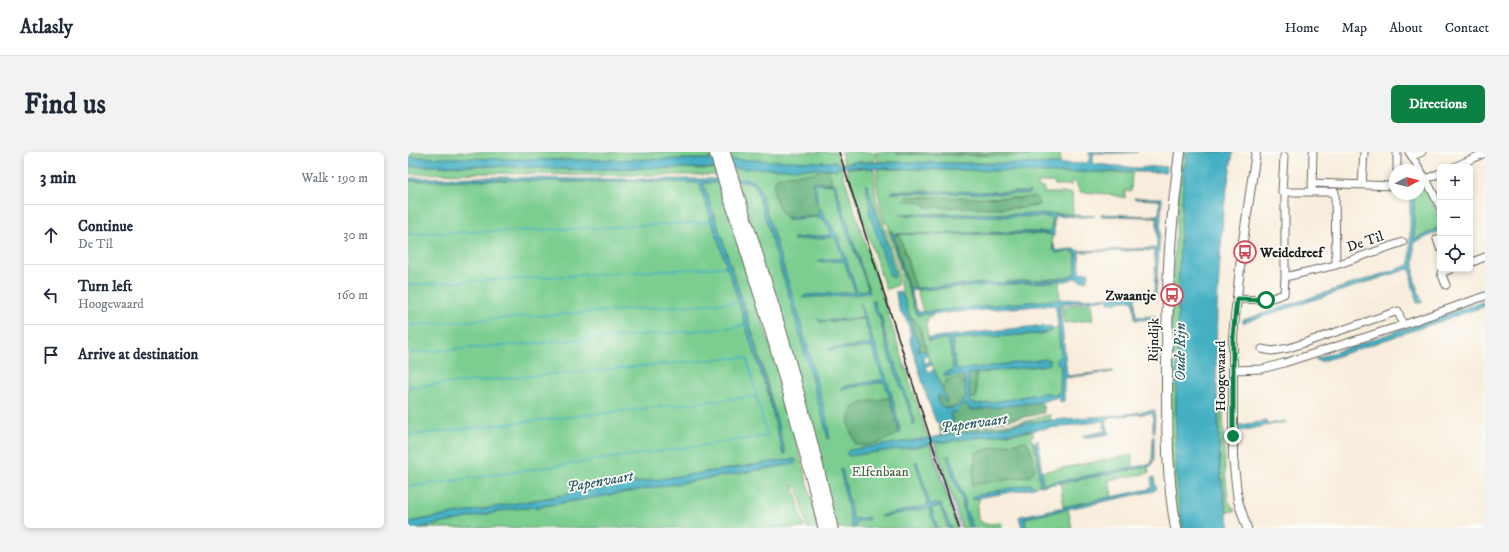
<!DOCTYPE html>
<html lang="en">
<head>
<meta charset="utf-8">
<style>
  body { margin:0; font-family:"IM FELL DW Pica",serif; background:#f2f2f3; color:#1f2937 }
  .controls { position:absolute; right:12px; top:12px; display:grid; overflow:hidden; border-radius:6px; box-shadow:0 2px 6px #0003 }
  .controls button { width:36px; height:36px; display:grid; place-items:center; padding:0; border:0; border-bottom:1px solid #e0e1e3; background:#fff; color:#1f2937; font:20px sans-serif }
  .compass { position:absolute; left:981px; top:12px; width:36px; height:36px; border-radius:50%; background:#fff; box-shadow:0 2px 6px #0003; rotate:83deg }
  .stop { position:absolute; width:12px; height:12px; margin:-9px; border:3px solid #0b8043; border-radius:50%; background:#fff }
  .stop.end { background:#0b8043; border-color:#fff; box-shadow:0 1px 4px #0008 }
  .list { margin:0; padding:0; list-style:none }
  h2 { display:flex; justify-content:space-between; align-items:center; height:52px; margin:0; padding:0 16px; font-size:17px }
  h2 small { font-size:13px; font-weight:400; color:#747a83 }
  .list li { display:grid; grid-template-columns:26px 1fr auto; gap:12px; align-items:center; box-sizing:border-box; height:60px; padding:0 16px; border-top:1px solid #e0e1e3 }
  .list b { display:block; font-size:15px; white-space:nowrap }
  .list p { margin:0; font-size:13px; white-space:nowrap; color:#747a83 }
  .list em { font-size:13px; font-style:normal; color:#747a83 }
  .icon { flex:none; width:22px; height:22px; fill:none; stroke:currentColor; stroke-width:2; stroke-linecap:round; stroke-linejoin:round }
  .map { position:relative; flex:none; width:1077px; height:376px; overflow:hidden; border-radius:6px }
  header { display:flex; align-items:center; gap:24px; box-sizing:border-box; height:56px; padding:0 20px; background:#fff; border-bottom:1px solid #e0e1e3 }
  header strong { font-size:19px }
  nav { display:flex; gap:22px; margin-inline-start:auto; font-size:14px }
  .intro { display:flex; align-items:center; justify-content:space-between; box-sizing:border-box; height:96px; padding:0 24px }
  h1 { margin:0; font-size:28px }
  .button { padding:10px 18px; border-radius:6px; background:#0b8043; color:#fff; font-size:14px; font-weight:700 }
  main { display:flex; gap:24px; padding:0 24px }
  aside { flex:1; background:#fff; border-radius:6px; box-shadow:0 2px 6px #0003 }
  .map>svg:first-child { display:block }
</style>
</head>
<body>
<header>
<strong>Atlasly</strong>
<nav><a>Home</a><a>Map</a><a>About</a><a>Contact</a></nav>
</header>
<div class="intro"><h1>Find us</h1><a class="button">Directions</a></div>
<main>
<aside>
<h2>3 min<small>Walk · 190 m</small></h2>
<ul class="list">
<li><svg class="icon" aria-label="ahead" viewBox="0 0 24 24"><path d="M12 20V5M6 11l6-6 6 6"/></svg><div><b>Continue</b><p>De Til</p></div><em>30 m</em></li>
<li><svg class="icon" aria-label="left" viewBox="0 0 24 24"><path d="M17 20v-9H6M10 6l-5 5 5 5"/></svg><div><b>Turn left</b><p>Hoogewaard</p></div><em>160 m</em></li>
<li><svg class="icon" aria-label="arrive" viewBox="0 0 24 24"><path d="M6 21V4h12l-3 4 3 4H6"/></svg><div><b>Arrive at destination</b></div></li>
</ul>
</aside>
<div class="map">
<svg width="1077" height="376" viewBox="0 0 1077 376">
  <rect width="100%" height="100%" fill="#fdfcf7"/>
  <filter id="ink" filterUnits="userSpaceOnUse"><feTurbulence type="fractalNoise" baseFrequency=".025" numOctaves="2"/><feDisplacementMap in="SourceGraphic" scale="8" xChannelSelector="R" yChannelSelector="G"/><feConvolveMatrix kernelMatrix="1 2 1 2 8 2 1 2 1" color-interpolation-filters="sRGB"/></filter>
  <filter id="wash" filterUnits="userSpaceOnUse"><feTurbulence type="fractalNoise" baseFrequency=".012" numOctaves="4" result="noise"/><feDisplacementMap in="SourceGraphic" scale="16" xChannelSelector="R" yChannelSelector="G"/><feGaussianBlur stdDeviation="0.9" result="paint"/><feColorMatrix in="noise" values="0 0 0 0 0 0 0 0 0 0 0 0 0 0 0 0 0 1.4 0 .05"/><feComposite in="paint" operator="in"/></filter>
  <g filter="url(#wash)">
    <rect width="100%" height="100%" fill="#f8eddc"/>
    <path fill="#c9bfd7" d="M527,291L529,296L554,376H548L522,293Z"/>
    <path fill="#7cce90" stroke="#4c7556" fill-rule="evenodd" d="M0,0H287L302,1L304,7L153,8L0,5Z
      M321,0H428L549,376H428Z
      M433,0H468L466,10C455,10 445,10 436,11Z
      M469,0H488L489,2L621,4V0H652V12L469,10Z
      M773,0H779L777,14L775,15V19L777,21C771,80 770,140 769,200C768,259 765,318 775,376H768L762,336L763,150Z
      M0,14H87L182,18L225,16L307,17L309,23H169L92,21L0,22Z
      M443,16L466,17L468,46L491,125L489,133L478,138L438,17Z
      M469,17L613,19L659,21L670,20L724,21L723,39H717V46L700,42L672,40L667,29H664V33H647L646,30H631L630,35L636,36V41H664L665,62H494V63L641,65L644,67V77L641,80H620L486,82L483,78L494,118L508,162L528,161L520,166L518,174L521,189L539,187L541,189L545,217L544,219L538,220L537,224L554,223L557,233L554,231H536L534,236L520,204L513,178L505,166H502L492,132L493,122L480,79L481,76L480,72L477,71C472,53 468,37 469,17ZM486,39L621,40L622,41H484ZM498,45L609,46L627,45L628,54L613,56L520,55L512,50Z
      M1011,23L1032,67V75L1007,87L1006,86V42H1011Z
      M94,28L167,30L238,29L291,31L303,66L302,70L305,73L318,112L317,115L320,117L331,150L337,173L360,242L375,302L359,229L335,150L295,31L311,30L371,222L411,376H399L390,337L384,333L387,339L396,376H11L103,357L130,355L386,312L359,311L164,340L156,343L0,370V29Z
      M491,82H641L644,84L645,98L667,100L669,119L668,121L660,125L649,127L508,136Z
      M651,129L652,148L515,160L509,138Z
      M683,151L685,168L656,171L654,154Z
      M645,176H650L653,203L652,205L653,213L652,241L645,243L643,241H635L575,252L564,251L562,247L568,245V221L640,213L642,212L549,218L547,213L544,187L631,182L643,180Z
      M811,259H815L817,319L820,348L827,359L819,360L812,317Z
      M641,263H643L642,268L553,281L551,278H559L561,277L613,270Z
      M625,279V284L623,285L629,303L632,333L626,335L624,333L621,332L564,345V347L572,346L569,355L570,367L577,372L593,371L595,376H565L557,355V348L550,331L541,304L543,318L555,350V357L561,376H554L527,291ZM618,289C624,299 624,307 627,318L567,301L591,294Z
      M723,303L726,315L635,332L633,320Z
      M740,314L741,321L701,328L704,345L655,355L653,331Z
      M660,357L664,376H618L617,366Z"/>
    <path fill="#65b17a" stroke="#40664b" d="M488,0H621V4L489,2Z
      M413,17H421L424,31H405L408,48L412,57L411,62L406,64L378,66C370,57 362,38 368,27L378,23L407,21Z
      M498,45L609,46L627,45L630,48L631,53L613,56L520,55L512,50L497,49L496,47Z
      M491,82L508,136H503L500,134L486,86V83Z
      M502,166C514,170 515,188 518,199L513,200L510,195L513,191L507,184Z
      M568,221V246L562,247L559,224L560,222Z
      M553,226L554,231L557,233L558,246L548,255L535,256L531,251L530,244L532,243L536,249L538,250V247L534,236L538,228Z
      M482,246L491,281C477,289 463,296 447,292C445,286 442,279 441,273C436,250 465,248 482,246Z
      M632,250L635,253L636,261C602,269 568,273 534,279L535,280L551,278L553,281L533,284L531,272L538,273L545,271L542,261L549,260L557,251L562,257L565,258Z
      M618,289C625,296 624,308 627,318L622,324L564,333L567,301L591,294Z"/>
    <path fill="#45b0c3" stroke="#306670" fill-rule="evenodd" d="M683,0H730L719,1H687L685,3V10L686,12L731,16L750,14L759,15V19L757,20H670C645,23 619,19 594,19C540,18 485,17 432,15L429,16V18L421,17L225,16L182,18L87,14H0V5L153,8L304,7L422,10L427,9V11L440,12L446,10L655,12L678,11L681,8L683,3L680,2Z
      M779,0H825L815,60L809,156L808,207L812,317L817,353L822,376H775C765,322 768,267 769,212C770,148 771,84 776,21L775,19V15L777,14Z
      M95,25L168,27H341L347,30L351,35L392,168L417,260L422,287H420L385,158L348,36L346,32L341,30L295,31C326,120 354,210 378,302H375L360,242L337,173L331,150L320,117L317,115L318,112L305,73L302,70L303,66L291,31L238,29L167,30L94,28L0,29V26Z
      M404,30L427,32L462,141L443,143L394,146L398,143L447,140L436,109L411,110V108L435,106L427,85L386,88V86L423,83V79L415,67L410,65L378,68V66L409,64L411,62L410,57L412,56L431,86L449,139H456L460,136L436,71L426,35L424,33L407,32L410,48L408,49Z
      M457,32L459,33L476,83L487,123L486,126L482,124L480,118L461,59L462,55Z
      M485,39L621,40H622L621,42L483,41Z
      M1002,42H1006V86L1007,87L1032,75V79L1006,91V126L1014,151H1009L1004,131L1003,119L1000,117L835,171V168L1001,113L1002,109Z
      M726,46H754L748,144L727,145L728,165L747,164V167L727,168L725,148L700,151V147L653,152L652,154L659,223L660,224L705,219V220L656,226V249L652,250L650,245L633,250L565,258L562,257L557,251L549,260L542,261L545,270L544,272L538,273L528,270L520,248L502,189C504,184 500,170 497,165C496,162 494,163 493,161C490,155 488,145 488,139L492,140L496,146L507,184L513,191L510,195L511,199H518L520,203L519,204L515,205L516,211H519L522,208L524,213L518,214L520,219L522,220L526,217L539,249H536L532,243L530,244C529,254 539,259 548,255C551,253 555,249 558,246L556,225L554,223L537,224L536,221L544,219L545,217L541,189L537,187L521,189L520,186L629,174L632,175L643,174L645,178L644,179L631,182L544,187L547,213L549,218L638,207L641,208L642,210L640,213L560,222L562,248L564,251L575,252L635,241H643L645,243L652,241L653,213L649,211L648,208L653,202L648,156L646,153L630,154L509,163L482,78L486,82L620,80H641L644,77V67L641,65L517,64L491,62H647L687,64L675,65L646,64V84L641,82H491L486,84L500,134L504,136L649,127L660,125L668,121V101L666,99L648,101L645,98V92H646L647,98C655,100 664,94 671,99L749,96V65L693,64L694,62L743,64L751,62L752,50L750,48L726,47ZM746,98V107L748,110L746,140L744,141L692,146L642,148L512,160L508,156L503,140L504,138L658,129L667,126L675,129L679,128L681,123L680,120L674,121L672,119L671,100Z
      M466,149L469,159L473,164L478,186L503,256L507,269V273H505L500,254L481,204L472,167L466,158L464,149Z
      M1077,149V154L912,210L907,207Z
      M452,152H453L484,243L493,281H491L482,246L476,230L433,237L438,234L472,228L475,226L464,195L421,198V197L464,192L456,167L412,170L409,167L410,166L413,169L454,166L455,165Z
      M747,258L746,280H745V261L701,265V268H698L701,282L675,286V284L697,279L695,269L536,290H527L520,293L442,304L439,303V300L441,298L631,269L712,263Z
      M858,269L859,272L877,269L878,270L826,280V274Z
      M745,284H746V308L743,314L653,331L632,334L629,303L625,290L626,289L628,295H629L628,289L630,288L635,332L743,312L744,308Z
      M539,304H541L543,307L550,331L557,348V355L565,376H561L555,357V350L547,331Z
      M385,307L388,308V310L386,312L130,355L103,357L11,376H0V370L156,343L164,340Z
      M507,309H509L522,352H533L543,376H540L532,354L523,356L530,376H527L521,356L473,365L472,364L520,353Z
      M432,317H434L445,366L447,367L461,365L460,368L447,370V376H444Z
      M746,325L748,336L746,339L617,366L618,376H614L611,365L613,364L741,337L744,335L743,326Z
      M621,332L625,333V336L564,347L565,344Z"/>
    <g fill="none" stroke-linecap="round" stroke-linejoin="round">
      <path stroke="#45b0c3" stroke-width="1.5" d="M0,82L160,77L302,70
        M0,133L317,115
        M0,173L331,150
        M0,201L311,177L337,173
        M0,235L336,205L339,207L359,284L0,335
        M0,283L349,244"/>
    </g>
  </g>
  <g filter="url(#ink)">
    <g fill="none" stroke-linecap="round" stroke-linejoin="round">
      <g stroke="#69655f" stroke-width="9">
        <path id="minor" d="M1001,0L1018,27L1032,21
          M876,4L874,40H904L905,0
          M1005,4L1014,0
          M1046,15L1077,1
          M989,18V0
          M1018,27L1032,55
          M904,31L987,34
          M954,33L956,0
          M904,40H927L928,113
          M1032,86L1029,87L1032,96
          M1062,111L1077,105
          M877,125L928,113L995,90
          M1038,133L1033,121L1043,117
          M829,147L858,148L876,142L877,125V40
          M854,197L864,199L881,196L990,159L995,173
          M825,218L854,217L876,211L995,173L1077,144"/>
      </g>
      <g stroke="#69655f" stroke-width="10">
        <path id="tertiary" d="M839,376L830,349L825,306V185L834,96L848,0"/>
      </g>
      <g stroke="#69655f" stroke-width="12">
        <path id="secondary" d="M768,376C759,326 759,278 759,228C759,184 759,140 762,97C764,64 768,32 772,0"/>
      </g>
      <g stroke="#69655f" stroke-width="13">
        <path id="trunk" d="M307,0C347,125 386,249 416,376
          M316,0C357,124 396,248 424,376"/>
      </g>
      <use href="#minor" stroke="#fff" stroke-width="7"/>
      <use href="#tertiary" stroke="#fff" stroke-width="8"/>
      <use href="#secondary" stroke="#fff" stroke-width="10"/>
      <use href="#trunk" stroke="#fff" stroke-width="11"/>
      <path stroke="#1c1c1c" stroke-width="1.5" d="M431,0L551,376"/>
    </g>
  </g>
  <g fill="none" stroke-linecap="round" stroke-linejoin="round" filter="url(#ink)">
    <path stroke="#0b8043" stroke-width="5" d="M825,284V185L829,147L858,148"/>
  </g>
  <defs>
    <g id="bus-ring" transform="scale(1.15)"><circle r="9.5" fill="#fdfcf7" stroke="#d1495b" stroke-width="1.5"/><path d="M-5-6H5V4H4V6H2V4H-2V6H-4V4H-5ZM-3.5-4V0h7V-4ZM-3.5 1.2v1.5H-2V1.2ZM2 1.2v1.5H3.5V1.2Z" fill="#d1495b"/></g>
  </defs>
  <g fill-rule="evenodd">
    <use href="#bus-ring" x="837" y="100"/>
    <use href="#bus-ring" x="764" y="143"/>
  </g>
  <g text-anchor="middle" stroke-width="3.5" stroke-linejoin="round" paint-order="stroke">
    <g font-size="14" fill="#1c1c1c" stroke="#fdfcf7">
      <text transform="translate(957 89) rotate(-19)" y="5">De Til</text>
      <text transform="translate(745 188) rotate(-89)" y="5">Rijndijk</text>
      <text transform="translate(812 224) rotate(-90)" y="5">Hoogewaard</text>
    </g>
    <g font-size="14" font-weight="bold" fill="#1c1c1c" stroke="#fdfcf7" text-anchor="start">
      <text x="852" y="105">Weidedreef</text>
      <text x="748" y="148" text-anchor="end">Zwaantje</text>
    </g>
    <g font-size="14" fill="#42634a" stroke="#fdfcf7">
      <text x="472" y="324">Elfenbaan</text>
    </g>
    <g font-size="15" font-style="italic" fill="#2e5f67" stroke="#fdfcf7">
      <text transform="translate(772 200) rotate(-90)" y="5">Oude Rijn</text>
      <text transform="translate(566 271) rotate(-8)" y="5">Papenvaart</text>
      <text transform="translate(192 329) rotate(-10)" y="5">Papenvaart</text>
    </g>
  </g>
</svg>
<div class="controls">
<button>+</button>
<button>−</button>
<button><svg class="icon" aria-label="locate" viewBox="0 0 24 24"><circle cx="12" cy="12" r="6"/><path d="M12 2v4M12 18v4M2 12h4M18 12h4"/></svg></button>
</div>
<svg class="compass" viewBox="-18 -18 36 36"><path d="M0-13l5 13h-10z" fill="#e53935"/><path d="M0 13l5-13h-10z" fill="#747a83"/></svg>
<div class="stop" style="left:858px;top:148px"></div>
<div class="stop end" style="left:825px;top:284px"></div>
</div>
</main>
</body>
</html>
